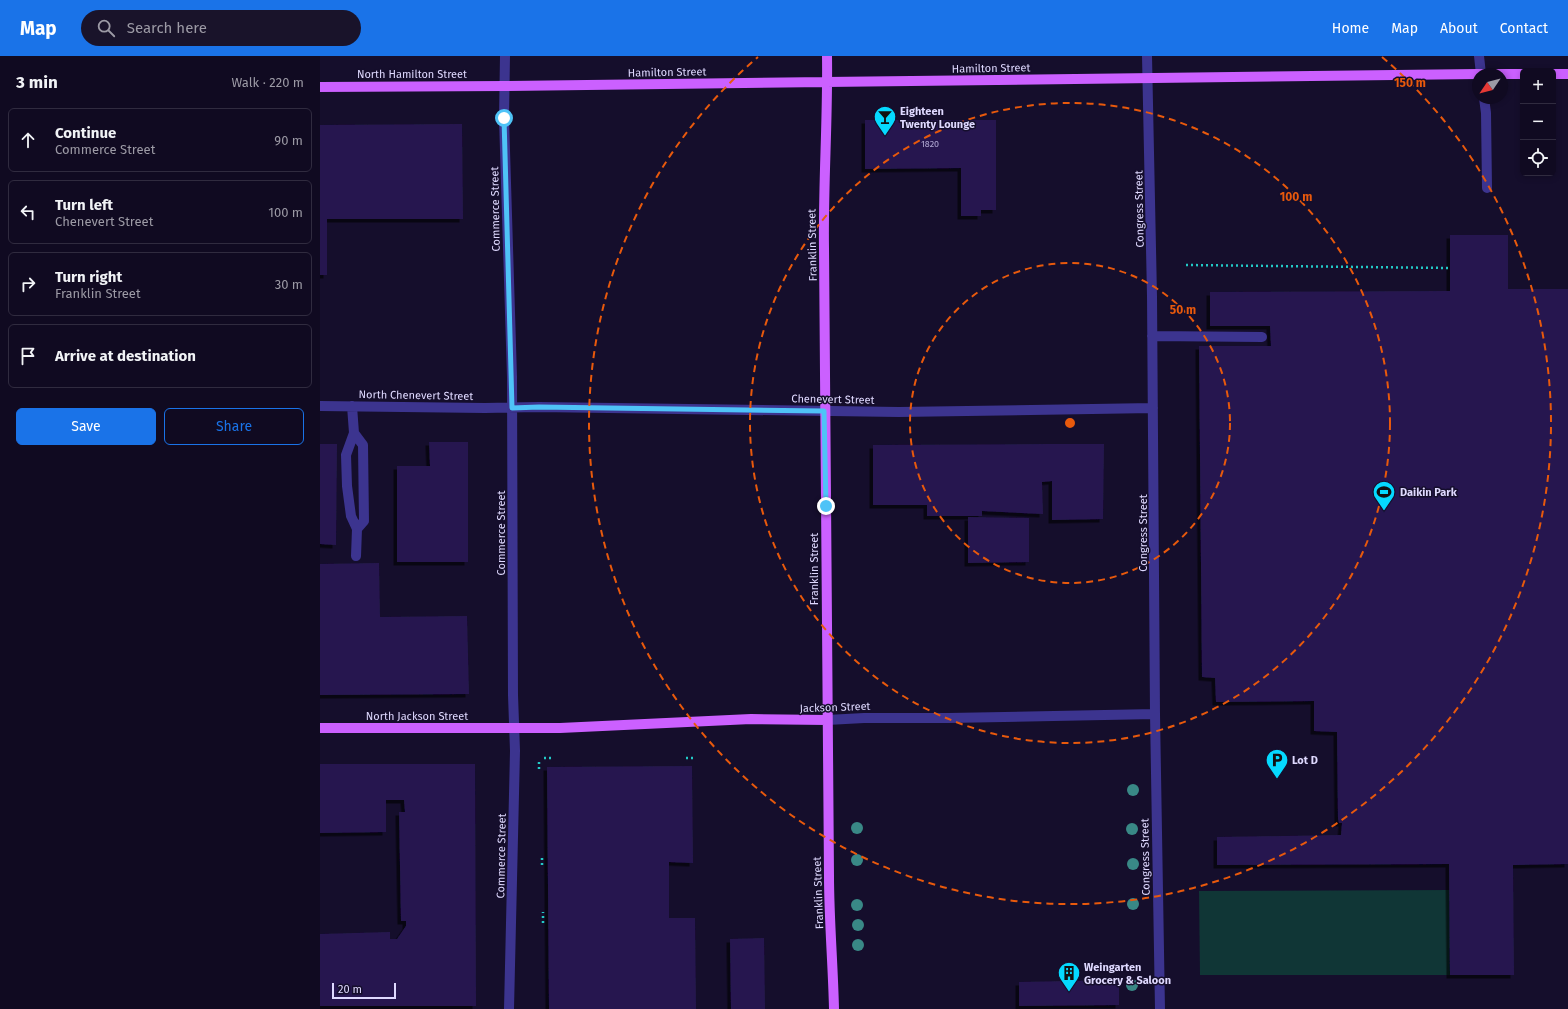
<!DOCTYPE html>
<html lang="en">
<head>
<meta charset="utf-8">
<style>
  body { margin:0; font-family:"Fira Sans",sans-serif; background:#19132a; color:#f1f3f6 }
  .controls { position:absolute; right:12px; top:12px; display:grid; overflow:hidden; border-radius:6px; box-shadow:0 2px 6px #0003 }
  .controls button { width:36px; height:36px; display:grid; place-items:center; padding:0; border:0; border-bottom:1px solid #302b3f; background:#100a21; color:#f1f3f6; font:20px sans-serif }
  .compass { position:absolute; left:1152px; top:12px; width:36px; height:36px; border-radius:50%; background:#100a21; box-shadow:0 2px 6px #0003; rotate:235deg }
  .scale { position:absolute; left:12px; bottom:10px; width:64px; box-sizing:border-box; padding-left:4px; border:2px solid #dfd9ff; border-top:0; font-size:11px; line-height:14px; white-space:nowrap; color:#dfd9ff; -webkit-text-stroke:3px #150e2c; paint-order:stroke }
  .stop { position:absolute; width:12px; height:12px; margin:-9px; border:3px solid #4fc3f7; border-radius:50%; background:#fff }
  .stop.end { background:#4fc3f7; border-color:#fff; box-shadow:0 1px 4px #0008 }
  .list { margin:0; padding:0; list-style:none }
  h2 { display:flex; justify-content:space-between; align-items:center; height:52px; margin:0; padding:0 16px; font-size:17px }
  h2 small { font-size:13px; font-weight:400; color:#9c9aa5 }
  .list li { display:grid; grid-template-columns:26px 1fr auto; gap:12px; align-items:center; box-sizing:border-box; height:64px; margin:0 8px 8px; padding:0 8px; border:1px solid #302b3f; border-radius:6px }
  .list b { display:block; font-size:15px; white-space:nowrap }
  .list p { margin:0; font-size:13px; white-space:nowrap; color:#9c9aa5 }
  .list em { font-size:13px; font-style:normal; color:#9c9aa5 }
  .actions { display:flex; gap:8px; padding:12px 16px }
  .actions a { flex:1; padding:9px 0; border:1px solid #1a73e8; border-radius:6px; text-align:center; font-size:14px; color:#1a73e8 }
  .actions .main { background:#1a73e8; color:#fff }
  .icon { flex:none; width:22px; height:22px; fill:none; stroke:currentColor; stroke-width:2; stroke-linecap:round; stroke-linejoin:round }
  .map { position:relative; flex:none; width:1248px; height:953px; overflow:hidden }
  header { display:flex; align-items:center; gap:24px; box-sizing:border-box; height:56px; padding:0 20px; background:#1a73e8; color:#fff }
  header strong { font-size:19px }
  nav { display:flex; gap:22px; margin-inline-start:auto; font-size:14px }
  .search { width:280px; height:36px; background:#19132a; display:flex; align-items:center; gap:10px; box-sizing:border-box; padding:0 14px; border-radius:22px; color:#9c9aa5; font-size:15px }
  main { display:flex }
  aside { flex:1; background:#100a21 }
  .map>svg:first-child { display:block }
</style>
</head>
<body>
<header>
<strong>Map</strong>
<div class="search"><svg class="icon" aria-label="search" viewBox="0 0 24 24"><circle cx="10" cy="10" r="6"/><path d="M15 15l6 6"/></svg>Search here</div>
<nav><a>Home</a><a>Map</a><a>About</a><a>Contact</a></nav>
</header>
<main>
<aside>
<h2>3 min<small>Walk · 220 m</small></h2>
<ul class="list">
<li><svg class="icon" aria-label="ahead" viewBox="0 0 24 24"><path d="M12 20V5M6 11l6-6 6 6"/></svg><div><b>Continue</b><p>Commerce Street</p></div><em>90 m</em></li>
<li><svg class="icon" aria-label="left" viewBox="0 0 24 24"><path d="M17 20v-9H6M10 6l-5 5 5 5"/></svg><div><b>Turn left</b><p>Chenevert Street</p></div><em>100 m</em></li>
<li><svg class="icon" aria-label="right" viewBox="0 0 24 24"><path d="M7 20v-9h11M14 6l5 5-5 5"/></svg><div><b>Turn right</b><p>Franklin Street</p></div><em>30 m</em></li>
<li><svg class="icon" aria-label="arrive" viewBox="0 0 24 24"><path d="M6 21V4h12l-3 4 3 4H6"/></svg><div><b>Arrive at destination</b></div></li>
</ul>
<div class="actions"><a class="main">Save</a><a>Share</a></div>
</aside>
<div class="map">
<svg width="1248" height="953" viewBox="0 0 1248 953">
  <defs>
    <filter id="shadow"><feDropShadow dx="-3.5" dy="3.5" stdDeviation="0" flood-color="#0009"/></filter>
  </defs>
  <rect width="100%" height="100%" fill="#150e2c"/>
  <path fill="#103636" d="M1130,834V919H880L879,835Z"/>
  <path fill="#26184f" filter="url(#shadow)" d="M545,64H676V154H661V160H641V112L545,113Z
    M142,68L143,163H7V219H0V69Z
    M1130,179H1188V233H1248V808L1193,809L1194,919H1130L1129,808L897,809V781L1021,779L1022,767H1019L1018,763L1017,676L994,675V645L896,646L895,622L882,621L879,290H951L950,270H890V236L1130,235Z
    M109,386H148V506H77V410H110Z
    M0,388H17L16,489L0,488Z
    M731,388H784L783,463L732,464V425L722,426L723,458L662,455V460H607V449H553V389Z
    M648,461L709,462V506L648,507Z
    M59,507L60,561L147,560L149,638L0,639V508Z
    M0,708H155L156,950H0V878L70,876V883H77L86,870V865H81L79,756H85L84,744H66V776L0,777Z
    M372,710L373,807L349,806V862H375L376,953H229L227,711Z
    M444,882L445,953H411L410,883Z
    M799,924V949L699,950V926Z"/>
  <g fill="none" stroke-linecap="round" stroke-linejoin="round">
    <path stroke="#23c9c7" stroke-width="2.5" stroke-dasharray="2 3" stroke-linecap="butt" d="M866,209L1130,212
      M224,702H231
      M366,702H375
      M219,713V706
      M222,809V799
      M223,867V856"/>
    <path stroke="#3c348f" stroke-width="10" d="M185,0L184,62L192,321L193,639L195,695L189,953
      M827,0L832,240L835,658L840,953
      M1159,0L1161,18
      M1164,42L1166,57L1167,132
      M832,280L942,281
      M0,350L165,352L219,351L579,356L833,352
      M32,350L34,377L26,399L27,430L31,460L37,473L44,465L43,389L34,377
      M36,500L37,473
      M507,664L544,662H628L835,658"/>
    <path stroke="#cb60ff" stroke-width="10" d="M507,0C508,64 503,128 504,192C507,401 506,610 509,819C509,864 513,908 514,953
      M1159,18H1203
      M1233,18H1248
      M0,31L185,30L1158,18
      M0,672H240L431,663L507,664"/>
  </g>
  <g fill="#398886">
    <circle cx="813" cy="734" r="6"/>
    <circle cx="537" cy="772" r="6"/>
    <circle cx="812" cy="773" r="6"/>
    <circle cx="537" cy="804" r="6"/>
    <circle cx="813" cy="808" r="6"/>
    <circle cx="813" cy="848" r="6"/>
    <circle cx="537" cy="849" r="6"/>
    <circle cx="538" cy="869" r="6"/>
    <circle cx="538" cy="889" r="6"/>
    <circle cx="812" cy="929" r="6"/>
  </g>
  <g fill="none" stroke-linecap="round" stroke-linejoin="round">
    <path stroke="#4fc3f7" stroke-width="5" d="M184,62L192,352L219,351L504,355L506,450"/>
  </g>
  <g fill="none" stroke="#e8590c" stroke-width="2" stroke-dasharray="7 5">
    <circle cx="750" cy="367" r="160"/>
    <circle cx="750" cy="367" r="320"/>
    <path d="M1062 1A481 481 0 1 1 438 1"/>
  </g>
  <defs>
    <g id="bar-pin" transform="scale(1.15)"><path d="M0 17L-7.5 6A9.5 9.5 0 1 1 7.5 6Z" fill="#05d9ff" stroke="#150e2c"/><path d="M-6-5H6L.8 .8V4.5H3.5V6h-7V4.5H-.8V.8Z" fill="#111"/></g>
    <g id="stadium-pin" transform="scale(1.15)"><path d="M0 17L-7.5 6A9.5 9.5 0 1 1 7.5 6Z" fill="#05d9ff" stroke="#150e2c"/><path d="M0-5a6.5 5 0 1 0 0 10a6.5 5 0 1 0 0-10ZM-3.5-1.8h7v3.6h-7Z" fill="#111"/></g>
    <g id="parking-pin" transform="scale(1.15)"><path d="M0 17L-7.5 6A9.5 9.5 0 1 1 7.5 6Z" fill="#05d9ff" stroke="#150e2c"/><path d="M-3.5-5.5H1a3.5 3.5 0 0 1 0 7H-1V5.5H-3.5ZM-1-3.4V-.6H.8a1.4 1.4 0 0 0 0-2.8Z" fill="#111"/></g>
    <g id="building-pin" transform="scale(1.15)"><path d="M0 17L-7.5 6A9.5 9.5 0 1 1 7.5 6Z" fill="#05d9ff" stroke="#150e2c"/><path d="M-4-6H4V6H1V3H-1V6H-4ZM-2.5-4.3h1.7v1.8h-1.7ZM.8-4.3h1.7v1.8H.8ZM-2.5-1h1.7V.8h-1.7ZM.8-1h1.7V.8H.8Z" fill="#111"/></g>
  </defs>
  <g fill-rule="evenodd">
    <use href="#bar-pin" x="565" y="61"/>
    <use href="#stadium-pin" x="1064" y="436"/>
    <use href="#parking-pin" x="957" y="704"/>
    <use href="#building-pin" x="749" y="917"/>
  </g>
  <g text-anchor="middle" stroke-width="3" stroke-linejoin="round" paint-order="stroke">
    <g font-size="9" fill="#b1a9d3">
      <text x="610" y="91">1820</text>
    </g>
    <g font-size="11" fill="#dfd9ff" stroke="#150e2c">
      <text transform="translate(671 12) rotate(-1)" y="4">Hamilton Street</text>
      <text transform="translate(347 16) rotate(-1)" y="4">Hamilton Street</text>
      <text x="92" y="22">North Hamilton Street</text>
      <text transform="translate(175 153) rotate(-91)" y="4">Commerce Street</text>
      <text transform="translate(819 153) rotate(-91)" y="4">Congress Street</text>
      <text transform="translate(492 189) rotate(-91)" y="4">Franklin Street</text>
      <text transform="translate(96 339) rotate(1)" y="4">North Chenevert Street</text>
      <text transform="translate(513 343) rotate(1)" y="4">Chenevert Street</text>
      <text transform="translate(181 477) rotate(-90)" y="4">Commerce Street</text>
      <text transform="translate(823 477) rotate(-90)" y="4">Congress Street</text>
      <text transform="translate(494 513) rotate(-90)" y="4">Franklin Street</text>
      <text transform="translate(515 651) rotate(-2)" y="4">Jackson Street</text>
      <text x="97" y="664">North Jackson Street</text>
      <text transform="translate(181 800) rotate(-89)" y="4">Commerce Street</text>
      <text transform="translate(825 801) rotate(-91)" y="4">Congress Street</text>
      <text transform="translate(498 837) rotate(-92)" y="4">Franklin Street</text>
    </g>
    <g font-size="11" font-weight="bold" fill="#dfd9ff" stroke="#150e2c" text-anchor="start">
      <text x="580" y="59">Eighteen<tspan x="580" dy="13">Twenty Lounge</tspan></text>
      <text x="1080" y="440">Daikin Park</text>
      <text x="972" y="708">Lot D</text>
      <text x="764" y="915">Weingarten<tspan x="764" dy="13">Grocery &amp; Saloon</tspan></text>
    </g>
  </g>
  <circle cx="750" cy="367" r="6" fill="#e8590c" stroke="#150e2c" stroke-width="2"/>
  <g font-size="12" text-anchor="middle" font-weight="bold" fill="#e8590c" stroke="#150e2c" stroke-width="3" stroke-linejoin="round" paint-order="stroke">
    <text x="1090" y="31">150 m</text>
    <text x="976" y="145">100 m</text>
    <text x="863" y="258">50 m</text>
  </g>
</svg>
<div class="controls">
<button>+</button>
<button>−</button>
<button><svg class="icon" aria-label="locate" viewBox="0 0 24 24"><circle cx="12" cy="12" r="6"/><path d="M12 2v4M12 18v4M2 12h4M18 12h4"/></svg></button>
</div>
<svg class="compass" viewBox="-18 -18 36 36"><path d="M0-13l5 13h-10z" fill="#e53935"/><path d="M0 13l5-13h-10z" fill="#9c9aa5"/></svg>
<div class="scale">20 m</div>
<div class="stop" style="left:184px;top:62px"></div>
<div class="stop end" style="left:506px;top:450px"></div>
</div>
</main>
</body>
</html>
